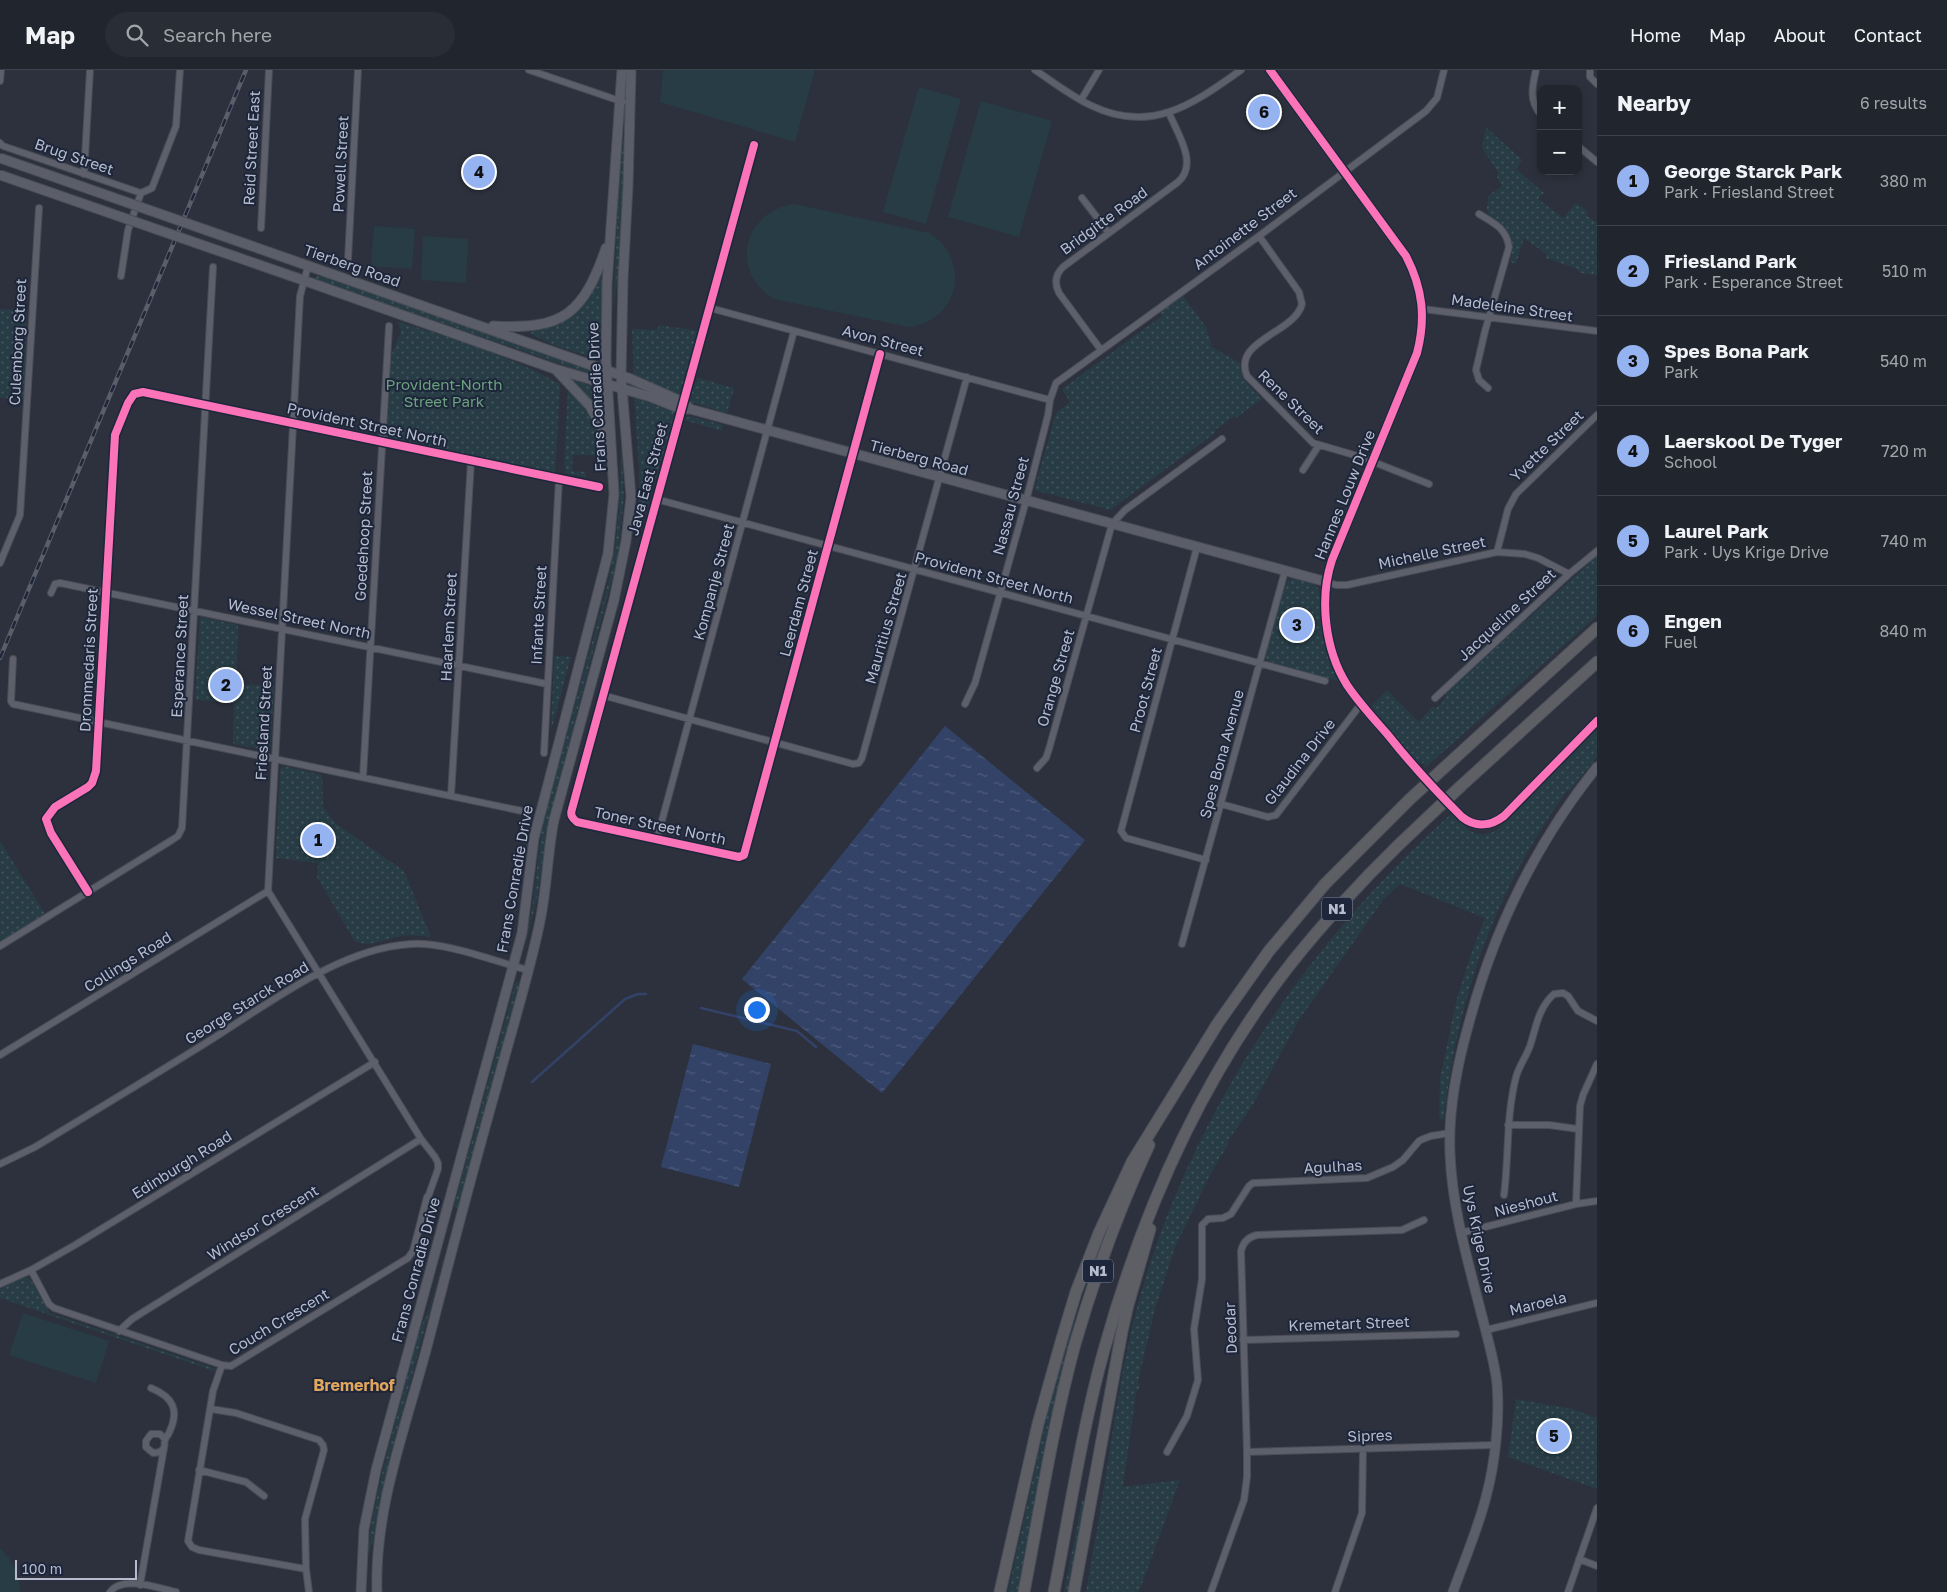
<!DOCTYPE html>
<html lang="en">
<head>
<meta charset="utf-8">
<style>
  body { margin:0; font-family:"Golos Text",sans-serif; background:#292d36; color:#f1f3f6 }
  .controls { position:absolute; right:15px; top:15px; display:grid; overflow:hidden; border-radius:10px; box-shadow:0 2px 8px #0003 }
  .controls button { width:45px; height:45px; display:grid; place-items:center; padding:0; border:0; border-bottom:1px solid #3e424a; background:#21252e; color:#f1f3f6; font:25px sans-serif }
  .scale { position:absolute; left:15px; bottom:12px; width:122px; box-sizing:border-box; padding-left:5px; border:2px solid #b6bcce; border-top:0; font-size:14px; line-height:18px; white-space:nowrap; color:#b6bcce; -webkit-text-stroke:4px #1d263a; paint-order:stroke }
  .you { position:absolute; left:756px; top:939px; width:18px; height:18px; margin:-12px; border:4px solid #fff; border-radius:50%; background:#1a73e8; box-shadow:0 0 0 8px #1a73e833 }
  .badge { display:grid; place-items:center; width:32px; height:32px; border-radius:50%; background:#95b2f1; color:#111; font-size:16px; font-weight:700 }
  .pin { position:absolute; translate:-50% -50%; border:2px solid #fff; box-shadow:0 1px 5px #0006 }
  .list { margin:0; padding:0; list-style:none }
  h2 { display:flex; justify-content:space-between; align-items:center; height:65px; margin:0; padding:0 20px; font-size:21px }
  h2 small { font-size:16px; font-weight:400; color:#a2a5aa }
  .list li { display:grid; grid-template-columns:32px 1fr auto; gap:15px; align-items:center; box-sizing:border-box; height:90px; padding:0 20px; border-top:1px solid #3e424a }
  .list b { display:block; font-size:19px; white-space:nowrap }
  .list p { margin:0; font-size:16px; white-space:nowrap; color:#a2a5aa }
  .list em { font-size:16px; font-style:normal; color:#a2a5aa }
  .icon { flex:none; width:28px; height:28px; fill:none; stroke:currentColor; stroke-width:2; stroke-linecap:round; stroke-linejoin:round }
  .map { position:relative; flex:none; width:1597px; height:1522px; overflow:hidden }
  header { display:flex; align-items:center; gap:30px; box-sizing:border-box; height:70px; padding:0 25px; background:#21252e; border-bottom:1px solid #3e424a }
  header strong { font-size:24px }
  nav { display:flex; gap:28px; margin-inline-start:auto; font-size:18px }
  .search { width:350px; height:45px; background:#292d36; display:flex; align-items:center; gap:12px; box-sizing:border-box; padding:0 18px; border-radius:28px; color:#a2a5aa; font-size:19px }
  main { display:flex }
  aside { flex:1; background:#21252e }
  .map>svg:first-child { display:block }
</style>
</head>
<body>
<header>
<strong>Map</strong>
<div class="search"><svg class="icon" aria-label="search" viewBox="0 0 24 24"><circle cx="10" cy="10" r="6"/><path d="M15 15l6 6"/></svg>Search here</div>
<nav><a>Home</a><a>Map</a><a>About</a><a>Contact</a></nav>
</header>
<main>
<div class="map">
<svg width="1597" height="1522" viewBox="0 0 1597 1522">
  <defs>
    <pattern id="grass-dots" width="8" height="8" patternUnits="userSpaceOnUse" patternTransform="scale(1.25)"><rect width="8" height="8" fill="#273c45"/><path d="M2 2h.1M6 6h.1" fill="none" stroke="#44565f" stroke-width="1.8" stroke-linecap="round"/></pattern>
    <pattern id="water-ripples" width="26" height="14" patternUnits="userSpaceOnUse" patternTransform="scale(1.25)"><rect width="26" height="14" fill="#334368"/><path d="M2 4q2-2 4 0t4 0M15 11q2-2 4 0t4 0" fill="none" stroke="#4e5c7c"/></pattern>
  </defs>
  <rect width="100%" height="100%" fill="#2c313d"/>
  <path fill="url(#grass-dots)" d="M1486,57L1522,90L1516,99L1544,123L1538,129L1563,148L1576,133L1588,141L1586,145L1597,153V205L1580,203L1577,199L1546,188V184L1524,168L1516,194L1510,192C1514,178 1514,164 1501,155C1497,152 1491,150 1489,145C1485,139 1488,132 1489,125L1502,116L1497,107L1498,102L1482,78Z
    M623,72L625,73L618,204L613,241L619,110Z
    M601,205H603L600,290L556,276L529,263C536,260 544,259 551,256C577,246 590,230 601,205Z
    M317,206H322L583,296L596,302L587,303L314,209Z
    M1183,226L1206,257L1212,277L1240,293C1240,309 1252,318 1262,329L1236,348L1234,346L1214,361L1215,363L1110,440L1034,420L1056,343L1070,332L1062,319L1162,246L1160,242Z
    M0,239L27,240L24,329L0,328Z
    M398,252C453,268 510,286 560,314L555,403L387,367L391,286L401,262Z
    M659,255L699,261L643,453L639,455V397L635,341L632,259L657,260Z
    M698,308L734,318L727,343L691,332L690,329L695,312H697Z
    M571,309L602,320L603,344Z
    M568,319C589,338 597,359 604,385H573L572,401L586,402V408L566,403L565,397L564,396Z
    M689,346L723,355L722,361L684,350Z
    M621,371L624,427L618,486L550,746L537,829L523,883L532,840L542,756L608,513C619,466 621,418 621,371Z
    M1597,486V546L1426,697L1421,691L1418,694L1369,638L1387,620L1419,652L1432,637L1436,638C1445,633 1443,628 1448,621Z
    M1291,509C1300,508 1313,512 1319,519L1324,572L1338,611L1270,592L1265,588L1284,517L1287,512Z
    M200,547L238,555L236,614L274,616L270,681L233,674L234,633L195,630Z
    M554,586L571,587L551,661Z
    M1597,660V687L1570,720L1566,722C1495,822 1458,925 1444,1047L1442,1051L1439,1046L1440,1009L1456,932L1471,884L1485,848L1400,814L1383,830L1299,950L1252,1036L1227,1072L1229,1073L1211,1103L1175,1177L1155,1239L1138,1312L1140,1317L1136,1323L1123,1417L1180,1410L1139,1522H1086C1093,1483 1100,1443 1106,1404C1115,1347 1123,1290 1138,1234C1190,1044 1306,874 1452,743C1466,759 1475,771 1497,760Z
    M284,696L322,705L323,737L335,753L404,801L431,867C421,866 409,864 400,866C386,869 367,879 354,870L317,807L318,793L276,788L280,700Z
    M0,771L45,844L0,872Z
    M516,911L520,913L517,922L458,1137L456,1138L454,1136Z
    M449,1169L391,1383L373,1470L367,1487L372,1450L382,1403L419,1262L431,1233Z
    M24,1207L31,1210L50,1243L216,1299L217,1302L0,1228V1219Z
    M1072,1253H1074L1051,1345L1018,1522H1008L1049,1336Z
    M1516,1329L1572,1339L1597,1348V1419L1508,1387Z
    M1082,1430L1085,1431L1069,1522H1064Z"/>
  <path fill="#273c45" d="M663,0H815L795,72L660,32Z
    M919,17L961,29L926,154L883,142Z
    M981,31L1052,51L1019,167L948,147Z
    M794,134L929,163C972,190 960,250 909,257L774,229C729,202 743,141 794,134Z
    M374,156L415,159L412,199L371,196Z
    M423,166L468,169L466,213L421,210Z
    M23,1243L109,1271L96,1313L9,1285Z
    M0,1478C13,1490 19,1504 20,1522H0Z"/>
  <path fill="url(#water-ripples)" d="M945,656L1085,770L882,1023L742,909Z
    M693,974L771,994L739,1117L661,1097Z"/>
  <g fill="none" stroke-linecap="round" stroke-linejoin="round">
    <path stroke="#334368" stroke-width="2.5" d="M701,938L797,961L816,977
      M532,1012L625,929L638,924H646"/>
    <g stroke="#484c56" stroke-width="8">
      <path id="street" d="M529,0L623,32
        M1035,0C1053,12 1071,26 1090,35C1151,65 1193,34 1241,0
        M1536,0C1532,17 1529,31 1541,45
        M1590,0V7L1597,14
        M0,11L1,0
        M1081,30L1099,0
        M0,73L3,76L141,123
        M754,75L572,739C570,745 572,748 577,752L739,787L744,785L880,284
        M1578,76L1597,92
        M84,104L90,0
        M141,123L152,118L176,56L180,0
        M1082,128L1109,163
        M1479,144C1495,154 1506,158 1509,177L1485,261L1476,300L1479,310L1488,318
        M261,158L269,0
        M1259,166L1299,222L1302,234C1295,263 1232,270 1247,306L1313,373L1361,387L1429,414
        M348,189L358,0
        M308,196L300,226L268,821L421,1069L435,1087L438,1093V1099L427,1130
        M121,206L128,160L141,123
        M710,238L1050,330
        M1423,239L1597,261
        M1101,280L1059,223C1054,213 1056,204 1063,197L1178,112C1199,94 1177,63 1169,43
        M1303,400L1319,375
        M656,429L1325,611
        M1197,477L1121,761L1126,768L1206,790
        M1497,482L1508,439L1516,424L1597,345
        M0,493L20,445L39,138
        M1327,512L1336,515H1347L1497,482L1525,484L1538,488L1569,504
        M51,523L55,514L60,513L547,614
        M13,589L11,631L13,634L522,741
        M602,625L853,694L859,693L862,688L967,307
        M1435,628L1569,504L1597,481
        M965,634L975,613L1026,431L1048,345L1050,330L1056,313L1259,166L1426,41L1437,28L1444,0
        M544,683L559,409
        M1037,698L1046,688L1049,679L1112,454L1125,440L1222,369
        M363,707L389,256
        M451,726L471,391
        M1221,734L1268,747L1276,745L1361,634
        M657,769L794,261
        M88,822L51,763L46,749L55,737L88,717L92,713L96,701L115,365L128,333L134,324L143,322L599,417
        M1182,874L1285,501
        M0,876L172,770L178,766L182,758L213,197
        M0,985L268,821
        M1508,1055H1549L1578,1059
        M0,1094L35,1077C93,1042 151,1007 209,971C268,934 340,878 411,874C447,872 493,891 528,900
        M1504,1125C1509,1086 1506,1046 1516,1007C1519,996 1526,987 1530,976C1536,958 1538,938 1554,924L1563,923L1568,926L1578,941L1597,951
        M1576,1134L1580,1036L1583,1025L1597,994
        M1461,1163L1576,1134L1597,1131
        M31,1200L49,1234L54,1238L222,1295L231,1296L408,1188L413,1181L427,1127
        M0,1214L31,1200L75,1175L375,992
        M1486,1260L1597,1233
        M119,1261L132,1249L421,1069
        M1243,1270L1456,1264
        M222,1295L213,1321L188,1471L192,1477L199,1480L306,1499
        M151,1318C173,1327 180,1340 169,1363C168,1365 166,1367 165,1370C164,1372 165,1375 164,1378L160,1382L153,1383L146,1377V1371L151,1364H160L165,1369
        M211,1339L236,1343L319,1370L323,1375L324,1380L305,1449L306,1499L309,1522
        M1167,1382L1187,1346L1198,1310L1194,1259L1202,1209V1155L1208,1149L1223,1148L1231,1144L1249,1116L1253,1113L1367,1108L1393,1097L1403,1090L1419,1071L1423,1069L1431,1066L1450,1063
        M1247,1382L1494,1375
        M199,1400L246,1412L264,1426
        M1579,1489L1597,1496
        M140,1515L164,1378
        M110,1522C122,1505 158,1518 176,1522
        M1211,1522L1244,1430L1247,1407V1382L1241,1181C1243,1172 1248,1167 1257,1165L1402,1160L1424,1150
        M1335,1522L1362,1443L1363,1379
        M1568,1522L1597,1438"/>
    </g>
    <g stroke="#484c56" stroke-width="11">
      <path id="secondary" d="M1270,0L1406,186C1423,219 1426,248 1417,283L1332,490C1319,529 1325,580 1347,615C1359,633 1374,649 1388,665C1411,694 1436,721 1462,747C1476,758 1491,756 1504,746L1597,651
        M246,174L631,309L683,332L690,339
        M297,208L555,299L651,327L681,339H690L1327,512
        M493,256C564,260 583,244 606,178
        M557,301L590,336L610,372
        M361,1522L364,1459L376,1400L522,863L534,768L608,484L614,424L606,290L607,214L622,0
        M377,1522C374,1436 408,1351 429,1269C451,1183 474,1096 498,1011C512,959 528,908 539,856C547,821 547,785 554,750L614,530L626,471L631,427L621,306L623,209L628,115L631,0
        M1453,1522C1464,1491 1478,1459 1486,1427C1495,1394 1500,1349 1497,1314C1495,1294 1489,1274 1484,1254C1470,1198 1452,1141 1450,1083C1448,1039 1457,995 1469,953C1494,859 1536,773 1597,697"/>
    </g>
    <g stroke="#494d59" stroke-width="13">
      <path id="highway" d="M1445,697L1597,558
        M1461,716L1597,592
        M1000,1522L1038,1354L1061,1272L1076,1222L1099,1163L1132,1092L1218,953L1269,881L1325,814L1410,729
        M1024,1522C1040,1439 1053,1355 1075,1274C1095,1205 1119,1139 1149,1075
        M1054,1522C1070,1441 1082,1359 1104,1280C1146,1129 1213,982 1317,862C1351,822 1388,784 1427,748
        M1074,1522L1122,1261L1128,1235L1150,1159"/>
    </g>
    <use href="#street" stroke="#5d606a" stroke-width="6"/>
    <use href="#secondary" stroke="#5b5e68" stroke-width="9"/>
    <use href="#highway" stroke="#5d5f64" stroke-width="11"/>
    <g stroke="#5b5e68" stroke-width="4.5">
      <path id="rail" d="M0,588L246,0"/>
    </g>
    <use href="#rail" stroke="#1d263a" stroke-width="2.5" stroke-dasharray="8" stroke-linecap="butt"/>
    <g stroke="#484c56" stroke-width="11" stroke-linecap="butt">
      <path id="secondary-bridge" d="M0,88L246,174
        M0,105L297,208"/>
    </g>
    <g stroke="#494d59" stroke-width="13" stroke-linecap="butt">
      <path id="highway-bridge" d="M1410,729L1445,697
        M1427,748L1461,716"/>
    </g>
    <use href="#secondary-bridge" stroke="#5b5e68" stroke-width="9"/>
    <use href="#highway-bridge" stroke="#5d5f64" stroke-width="11"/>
    <g stroke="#1d263a" stroke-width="11">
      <path id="cycleway" d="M1270,0L1406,186C1423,219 1426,248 1417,283L1332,490C1319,529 1325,580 1347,615C1359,633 1374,649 1388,665C1411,694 1436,721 1462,747C1476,758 1491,756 1504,746L1597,651
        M754,75L572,739C570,745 572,748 577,752L739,787L744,785L880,284
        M88,822L51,763L46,749L55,737L88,717L92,713L96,701L115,365L128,333L134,324L143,322L599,417"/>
    </g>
    <use href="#cycleway" stroke="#fb73b8" stroke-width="8"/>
  </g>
  <g text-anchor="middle" stroke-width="4" stroke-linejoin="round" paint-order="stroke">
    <g fill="#1d263a" stroke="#888fa2" stroke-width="1">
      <rect x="1322" y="827.5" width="30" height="23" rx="4"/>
      <rect x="1083" y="1189.5" width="30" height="23" rx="4"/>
    </g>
    <g font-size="14" font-weight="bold" fill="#b6bcce">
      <text x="1337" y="844">N1</text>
      <text x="1098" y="1206">N1</text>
    </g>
    <g font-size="15" fill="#b6bcce" stroke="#1d263a">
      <text transform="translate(252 78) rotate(-87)" y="5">Reid Street East</text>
      <text transform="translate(74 87) rotate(19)" y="5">Brug Street</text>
      <text transform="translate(341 94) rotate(-87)" y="5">Powell Street</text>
      <text transform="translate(1104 151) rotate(-36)" y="5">Bridgitte Road</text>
      <text transform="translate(1245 159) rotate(-37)" y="5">Antoinette Street</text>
      <text transform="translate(352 196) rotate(19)" y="5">Tierberg Road</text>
      <text transform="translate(1512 238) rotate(8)" y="5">Madeleine Street</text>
      <text transform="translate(883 271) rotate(15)" y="5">Avon Street</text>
      <text transform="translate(18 272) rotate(-87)" y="5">Culemborg Street</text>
      <text transform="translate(597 327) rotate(-93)" y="5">Frans Conradie Drive</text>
      <text transform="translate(1291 332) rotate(44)" y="5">Rene Street</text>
      <text transform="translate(367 355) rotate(12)" y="5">Provident Street North</text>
      <text transform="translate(1547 376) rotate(-44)" y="5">Yvette Street</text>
      <text transform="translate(919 388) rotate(15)" y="5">Tierberg Road</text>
      <text transform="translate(648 409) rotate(-75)" y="5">Java East Street</text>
      <text transform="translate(1345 425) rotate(-68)" y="5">Hannes Louw Drive</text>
      <text transform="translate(1011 436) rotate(-75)" y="5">Nassau Street</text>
      <text transform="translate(364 466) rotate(-87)" y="5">Goedehoop Street</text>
      <text transform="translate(1432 483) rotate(-12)" y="5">Michelle Street</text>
      <text transform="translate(994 508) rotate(15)" y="5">Provident Street North</text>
      <text transform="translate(714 512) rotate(-75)" y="5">Kompanje Street</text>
      <text transform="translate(799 533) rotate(-75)" y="5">Leerdam Street</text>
      <text transform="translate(539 545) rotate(-87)" y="5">Infante Street</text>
      <text transform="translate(1507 545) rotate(-43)" y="5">Jacqueline Street</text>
      <text transform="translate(299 549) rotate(12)" y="5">Wessel Street North</text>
      <text transform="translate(449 557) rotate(-87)" y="5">Haarlem Street</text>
      <text transform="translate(886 558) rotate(-74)" y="5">Mauritius Street</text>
      <text transform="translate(180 586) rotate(-87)" y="5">Esperance Street</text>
      <text transform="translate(89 590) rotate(-87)" y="5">Drommedaris Street</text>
      <text transform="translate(1056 608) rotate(-74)" y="5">Orange Street</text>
      <text transform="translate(1146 620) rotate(-75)" y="5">Proot Street</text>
      <text transform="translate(264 653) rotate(-87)" y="5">Friesland Street</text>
      <text transform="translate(1222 684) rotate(-75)" y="5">Spes Bona Avenue</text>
      <text transform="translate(1300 692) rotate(-52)" y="5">Glaudina Drive</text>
      <text transform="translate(660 756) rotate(12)" y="5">Toner Street North</text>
      <text transform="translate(515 809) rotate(-80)" y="5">Frans Conradie Drive</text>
      <text transform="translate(128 892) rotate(-32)" y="5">Collings Road</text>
      <text transform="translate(247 933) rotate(-32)" y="5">George Starck Road</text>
      <text transform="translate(182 1095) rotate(-32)" y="5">Edinburgh Road</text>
      <text transform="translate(1333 1097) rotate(-3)" y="5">Agulhas</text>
      <text transform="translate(1526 1134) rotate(-15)" y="5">Nieshout</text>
      <text transform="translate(263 1153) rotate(-32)" y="5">Windsor Crescent</text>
      <text transform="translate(1479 1169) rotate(78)" y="5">Uys Krige Drive</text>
      <text transform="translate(416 1200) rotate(-75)" y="5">Frans Conradie Drive</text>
      <text transform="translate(1538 1234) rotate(-14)" y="5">Maroela</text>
      <text transform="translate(279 1252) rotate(-31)" y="5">Couch Crescent</text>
      <text transform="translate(1349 1254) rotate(-2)" y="5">Kremetart Street</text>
      <text transform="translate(1231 1258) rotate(-92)" y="5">Deodar</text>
      <text transform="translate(1370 1366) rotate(-2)" y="5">Sipres</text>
    </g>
    <g font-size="15" fill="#6ba17e" stroke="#1d263a">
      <text x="444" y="320">Provident-North<tspan x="444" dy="17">Street Park</tspan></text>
    </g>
    <g font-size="16" font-weight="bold" fill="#e1a65e" stroke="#1d263a">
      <text x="354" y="1321">Bremerhof</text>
    </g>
  </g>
</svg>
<div class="controls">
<button>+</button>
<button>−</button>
</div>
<div class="scale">100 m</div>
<div class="you"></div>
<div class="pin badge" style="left:318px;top:770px">1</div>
<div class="pin badge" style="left:226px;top:615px">2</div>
<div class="pin badge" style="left:1297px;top:555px">3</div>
<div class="pin badge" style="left:479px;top:102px">4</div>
<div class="pin badge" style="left:1554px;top:1366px">5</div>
<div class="pin badge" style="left:1264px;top:42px">6</div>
</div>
<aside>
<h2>Nearby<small>6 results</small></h2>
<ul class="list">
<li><span class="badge">1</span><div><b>George Starck Park</b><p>Park · Friesland Street</p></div><em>380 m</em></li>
<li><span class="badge">2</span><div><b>Friesland Park</b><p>Park · Esperance Street</p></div><em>510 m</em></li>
<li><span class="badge">3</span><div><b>Spes Bona Park</b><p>Park</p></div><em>540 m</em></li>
<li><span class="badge">4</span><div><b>Laerskool De Tyger</b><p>School</p></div><em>720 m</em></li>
<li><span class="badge">5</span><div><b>Laurel Park</b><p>Park · Uys Krige Drive</p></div><em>740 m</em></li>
<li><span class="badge">6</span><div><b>Engen</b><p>Fuel</p></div><em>840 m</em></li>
</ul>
</aside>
</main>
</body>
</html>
